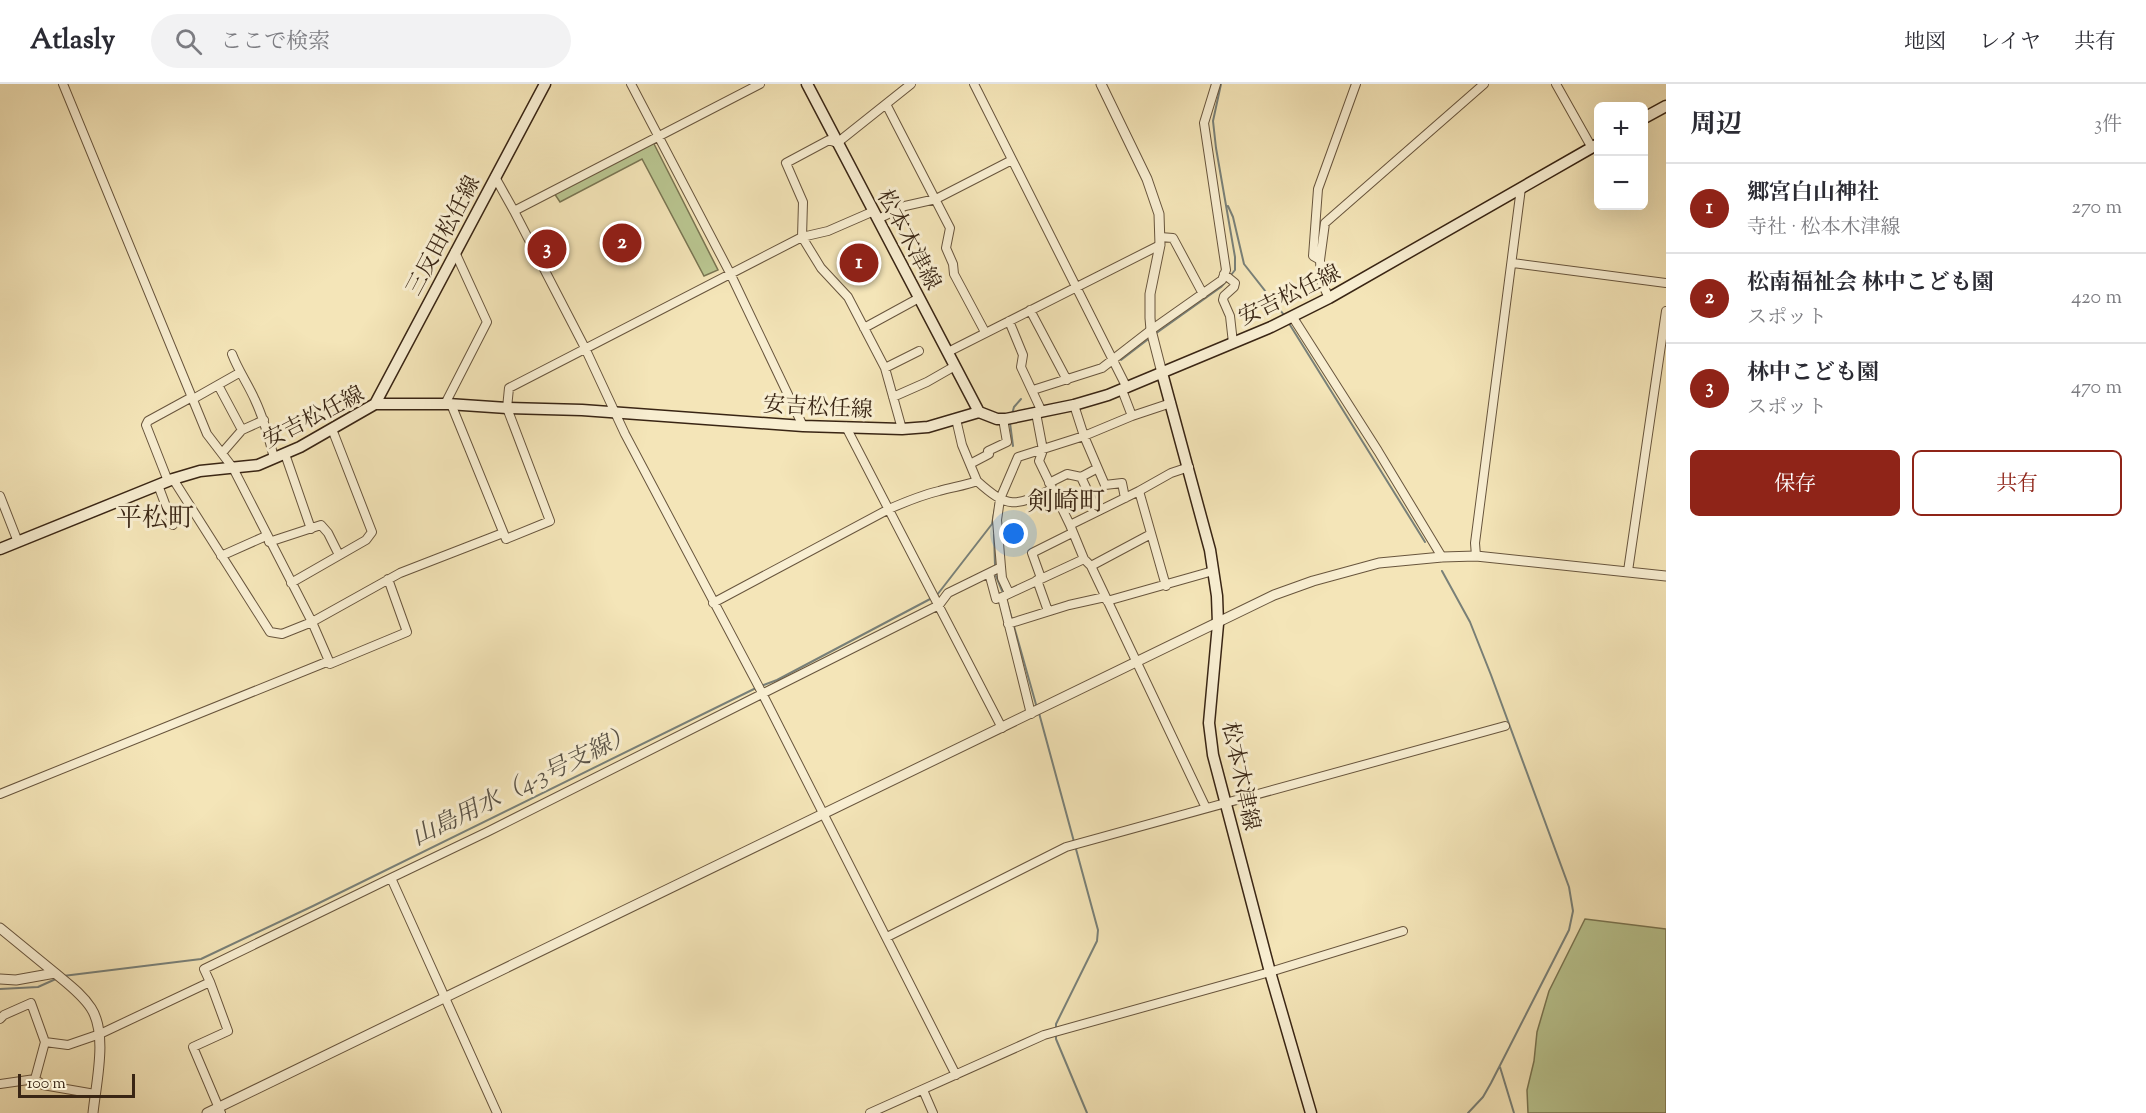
<!DOCTYPE html>
<html lang="ja">
<head>
<meta charset="utf-8">
<style>
  body { margin:0; font-family:"Sorts Mill Goudy","Noto Serif JP",serif; background:#f2f2f3; color:#2b2b33 }
  .controls { position:absolute; right:18px; top:18px; display:grid; overflow:hidden; border-radius:9px; box-shadow:0 6px 24px #0002 }
  .controls button { width:54px; height:54px; display:grid; place-items:center; padding:0; border:0; border-bottom:2px solid #e1e1e2; background:#fff; color:#2b2b33; font:30px sans-serif }
  .scale { position:absolute; left:18px; bottom:15px; width:117px; box-sizing:border-box; padding-left:6px; border:3px solid #392514; border-top:0; font-size:16px; line-height:21px; white-space:nowrap; color:#392514; -webkit-text-stroke:4px #f8eed1; paint-order:stroke }
  .you { position:absolute; left:1014px; top:450px; width:21px; height:21px; margin:-15px; border:4px solid #fff; border-radius:50%; background:#1a73e8; box-shadow:0 0 0 9px #1a73e833 }
  .badge { display:grid; place-items:center; width:39px; height:39px; border-radius:50%; background:#8f2418; color:#fff; font-size:20px; font-weight:700 }
  .pin { position:absolute; translate:-50% -50%; border:3px solid #fff; box-shadow:0 2px 6px #0006 }
  .list { margin:0; padding:0; list-style:none }
  h2 { display:flex; justify-content:space-between; align-items:center; height:78px; margin:0; padding:0 24px; font-size:26px }
  h2 small { font-size:20px; font-weight:400; color:#7c7c81 }
  .list li { display:grid; grid-template-columns:39px 1fr auto; gap:18px; align-items:center; box-sizing:border-box; height:90px; padding:0 24px; border-top:2px solid #e1e1e2 }
  .list b { display:block; font-size:22px; white-space:nowrap }
  .list p { margin:0; font-size:20px; white-space:nowrap; color:#7c7c81 }
  .list em { font-size:20px; font-style:normal; color:#7c7c81 }
  .actions { display:flex; gap:12px; padding:18px 24px }
  .actions a { flex:1; padding:14px 0; border:2px solid #8f2418; border-radius:9px; text-align:center; font-size:21px; color:#8f2418 }
  .actions .main { background:#8f2418; color:#fff }
  .icon { flex:none; width:33px; height:33px; fill:none; stroke:currentColor; stroke-width:2; stroke-linecap:round; stroke-linejoin:round }
  .map { position:relative; flex:none; width:1666px; height:1029px; overflow:hidden }
  header { display:flex; align-items:center; gap:36px; box-sizing:border-box; height:84px; padding:0 30px; background:#fff; border-bottom:2px solid #e1e1e2 }
  header strong { font-size:28px }
  nav { display:flex; gap:33px; margin-inline-start:auto; font-size:21px }
  .search { width:420px; height:54px; background:#f2f2f3; display:flex; align-items:center; gap:15px; box-sizing:border-box; padding:0 21px; border-radius:33px; color:#7c7c81; font-size:22px }
  main { display:flex }
  aside { flex:1; background:#fff }
  .map>svg:first-child { display:block }
</style>
</head>
<body>
<header>
<strong>Atlasly</strong>
<div class="search"><svg class="icon" aria-label="search" viewBox="0 0 24 24"><circle cx="10" cy="10" r="6"/><path d="M15 15l6 6"/></svg>ここで検索</div>
<nav><a>地図</a><a>レイヤ</a><a>共有</a></nav>
</header>
<main>
<div class="map">
<svg width="1666" height="1029" viewBox="0 0 1666 1029">
  <rect width="100%" height="100%" fill="#f4e5b8"/>
  <filter id="stains"><feTurbulence type="fractalNoise" baseFrequency=".00333" numOctaves="4"/><feColorMatrix values="0 0 0 0 .2 0 0 0 0 .09 0 0 0 0 .02 0 0 0 .5 -.17"/></filter>
  <radialGradient id="worn" r=".72"><stop offset=".6" stop-color="#630" stop-opacity="0"/><stop offset="1" stop-color="#630" stop-opacity=".3"/></radialGradient>
  <path fill="#b9c590" stroke="#797552" stroke-width="1.5" d="M653,58L718,186L704,192L642,75L560,118L554,109Z
    M1585,835L1666,845V1029H1528L1527,1006L1534,977L1537,948L1549,907Z"/>
  <g fill="none" stroke-linecap="round" stroke-linejoin="round">
    <path stroke="#798078" stroke-width="2" d="M1221,0L1213,37L1216,64L1235,173V186L1231,191
      M1228,122L1233,133L1244,180L1284,231
      M1290,241L1425,458
      M1155,250L1221,203L1227,196
      M1121,276L1151,253
      M1012,330L1014,323L1021,315
      M1010,339L1013,362
      M994,451L995,481
      M1442,487L1470,538L1491,591L1569,803L1573,827L1569,846L1491,999L1483,1013L1468,1029
      M996,492L1003,509
      M937,511L992,440L996,419
      M1006,514L1037,624
      M761,602L777,596L932,514
      M1039,629L1098,846L1097,857L1056,940V945
      M63,892L201,875L313,822L756,604
      M0,905L38,903L58,894
      M1056,951V955L1087,1029
      M1500,983L1514,1029"/>
    <g stroke="#68553d" stroke-width="10">
      <path id="minor" d="M631,0L730,189L803,342
        M974,0L1127,304
        M1556,0L1592,64
        M886,20L950,144L946,164L953,180L954,190L985,248
        M495,93L514,127L585,264L625,350L761,607L956,991
        M514,127L760,0
        M878,135L905,122L936,115L1012,76
        M1160,153L1173,154L1203,210
        M1320,176L1313,172L1318,105L1356,0
        M1513,179L1666,199
        M1224,190L1235,199L1234,203L1224,212L1223,216L1230,232L1233,259
        M1329,214L1321,197L1320,176L1325,139L1484,0
        M1030,226L1067,296
        M1292,232L1378,367L1442,473
        M1009,237L1023,271L1021,283L1042,328
        M864,244L919,214
        M948,268L1160,161
        M232,270C238,286 248,300 255,316C264,335 269,354 274,374
        M885,284L919,267
        M218,301L242,346
        M1033,306L1102,284L1151,246L1222,196L1226,186L1204,39L1216,0
        M1122,306L1132,332
        M893,313L927,298L955,282
        M193,315L239,289
        M445,320L487,238L455,168
        M451,320L506,455L550,437L507,324L509,304L802,153L828,147L874,127
        M1074,321L1084,352L1105,401L1122,399L1125,414
        M1036,329L1043,366L1039,377L1070,441L1084,475L1091,482L1206,724
        M846,343L1002,644
        M902,345L885,284L848,213L821,184L802,153L803,118L786,79L829,56L837,59L911,0
        M222,369L242,346L264,336
        M285,370L311,445
        M970,380L989,370L988,367L1007,358L1003,335
        M1081,393L1096,385
        M173,395L270,548L282,550L312,538L400,489L503,449
        M168,397L146,341L148,337L192,313
        M977,397C1008,425 1015,423 1052,405
        M1049,399L1067,390L1081,393L1097,427
        M158,401L173,441
        M1139,407L1166,502
        M0,412L18,458
        M1070,441L1139,407L1171,389L1189,383
        M269,458L321,441L328,449L339,471
        M221,472L266,452
        M1476,472L1475,459L1521,104
        M1091,482L1151,450
        M1001,483L1002,494L1009,509
        M1628,487L1666,227
        M989,489L996,515L1002,513L1031,630
        M1041,494L1032,469L1072,449
        M1037,496L1048,527
        M291,499L366,456L372,448L332,345
        M1002,513L1084,475
        M1107,517L1213,487
        M713,519L889,425C905,418 922,411 939,407C952,403 964,402 977,397L962,361L956,335
        M1008,540L1069,521L1105,513
        M330,580L407,548L388,495
        M0,710L329,577L312,538L233,384L207,350L63,0
        M391,794L487,748L939,521L948,509L1001,483L997,436L1000,415L1018,373L1084,352L1132,332L1171,319
        M887,853L1066,763L1505,642
        M210,898L204,885L391,794L497,1029
        M0,935L4,931L31,919L45,958L35,995L43,1001L95,1010
        M45,958L68,961L100,950L210,898L228,947L193,963L221,1029
        M0,1000L35,995
        M923,1006L933,1029
        M870,1029L1044,951L1270,888L1403,847"/>
    </g>
    <g stroke="#68553d" stroke-width="11">
      <path id="tertiary" d="M1101,0L1147,95L1159,130L1160,161L1150,210V234L1151,246L1162,289
        M0,844L55,889
        M0,895L16,896L55,889C68,900 82,910 91,924C108,950 96,999 93,1029
        M207,1029L1274,511L1313,497L1379,479L1442,473L1476,472L1666,492"/>
    </g>
    <g stroke="#392514" stroke-width="13">
      <path id="secondary" d="M807,0L979,328
        M1644,34L1666,22
        M1162,289L1210,466L1217,512L1218,540L1209,639L1213,671L1270,888L1311,1029
        M375,320L545,0
        M0,465L173,395L200,387L258,381L300,363L375,320H448L507,324L582,326L803,342L902,345L928,343L979,328L997,335H1006L1074,321L1108,311L1271,243L1329,214L1598,60"/>
    </g>
    <use href="#minor" stroke="#f8eed1" stroke-width="8"/>
    <use href="#tertiary" stroke="#f8eed1" stroke-width="9"/>
    <use href="#secondary" stroke="#f8eed1" stroke-width="10"/>
  </g>
  <g text-anchor="middle" stroke-width="6" stroke-linejoin="round" paint-order="stroke">
    <g font-size="22" fill="#392514" stroke="#f8eed1">
      <text transform="translate(442 151) rotate(-62)" y="8">三反田松任線</text>
      <text transform="translate(910 155) rotate(62)" y="8">松本木津線</text>
      <text transform="translate(1289 210) rotate(-26)" y="8">安吉松任線</text>
      <text transform="translate(818 322) rotate(3)" y="8">安吉松任線</text>
      <text transform="translate(313 332) rotate(-27)" y="8">安吉松任線</text>
      <text transform="translate(1242 692) rotate(78)" y="8">松本木津線</text>
    </g>
    <g font-size="24" font-style="italic" fill="#595246" stroke="#f8eed1">
      <text transform="translate(522 701) rotate(-26)" y="8">山島用水（4-3号支線）</text>
    </g>
    <g font-size="26" fill="#392514" stroke="#f8eed1">
      <text x="1066" y="426">剣崎町</text>
      <text x="155" y="442">平松町</text>
    </g>
  </g>
  <rect width="100%" height="100%" filter="url(#stains)"/>
  <rect width="100%" height="100%" fill="url(#worn)"/>
</svg>
<div class="controls">
<button>+</button>
<button>−</button>
</div>
<div class="scale">100 m</div>
<div class="you"></div>
<div class="pin badge" style="left:859px;top:179px">1</div>
<div class="pin badge" style="left:622px;top:159px">2</div>
<div class="pin badge" style="left:547px;top:165px">3</div>
</div>
<aside>
<h2>周辺<small>3件</small></h2>
<ul class="list">
<li><span class="badge">1</span><div><b>郷宮白山神社</b><p>寺社 · 松本木津線</p></div><em>270 m</em></li>
<li><span class="badge">2</span><div><b>松南福祉会 林中こども園</b><p>スポット</p></div><em>420 m</em></li>
<li><span class="badge">3</span><div><b>林中こども園</b><p>スポット</p></div><em>470 m</em></li>
</ul>
<div class="actions"><a class="main">保存</a><a>共有</a></div>
</aside>
</main>
</body>
</html>
